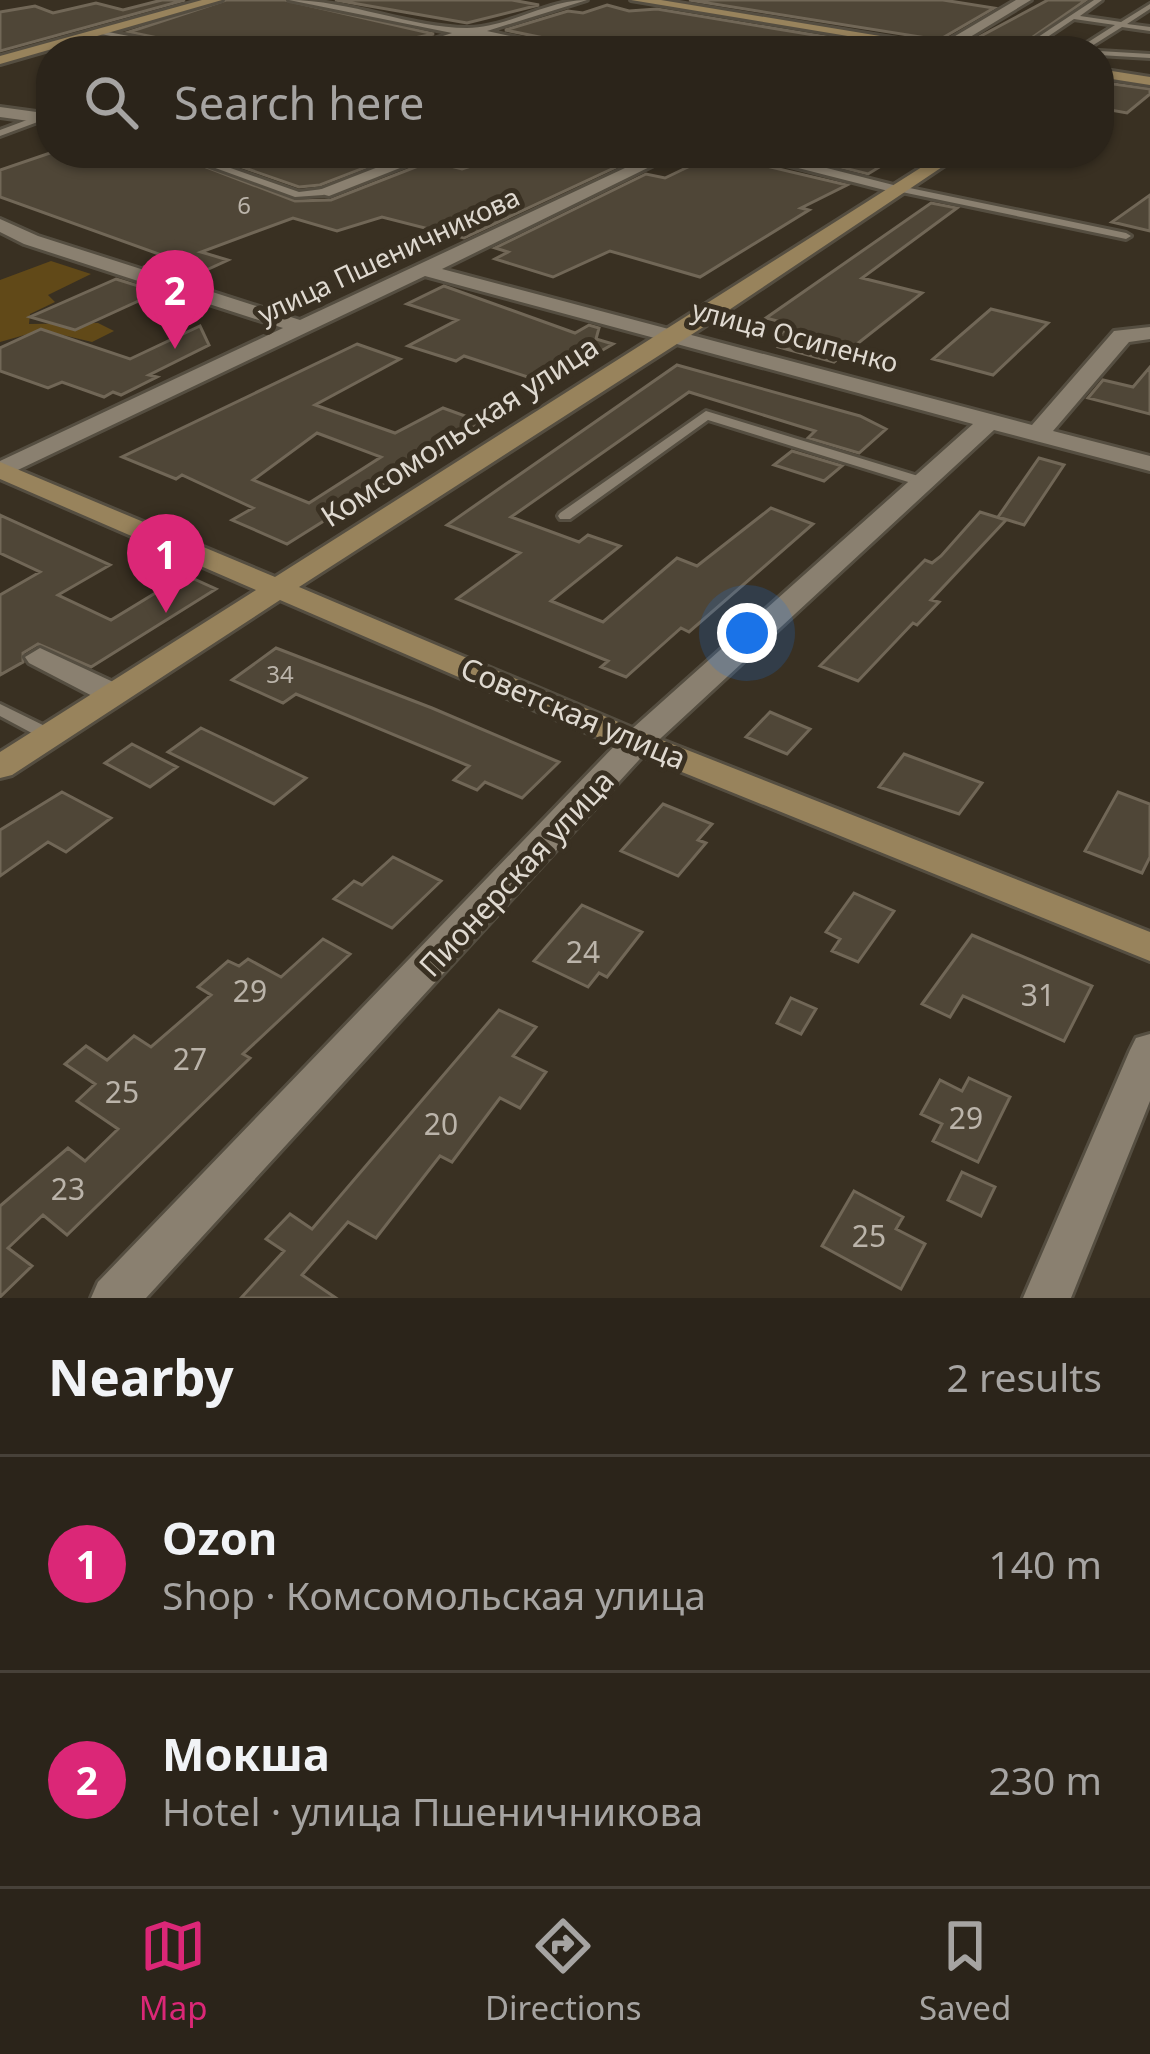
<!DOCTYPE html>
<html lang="en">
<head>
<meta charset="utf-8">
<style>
  body { margin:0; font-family:"Noto Sans",sans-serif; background:#373027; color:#f1f3f6 }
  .you { position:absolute; left:747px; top:633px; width:42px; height:42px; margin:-30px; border:9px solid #fff; border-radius:50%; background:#1a73e8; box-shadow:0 0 0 18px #1a73e833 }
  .badge { display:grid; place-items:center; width:78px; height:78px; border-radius:50%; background:#db2777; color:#fff; font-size:39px; font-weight:700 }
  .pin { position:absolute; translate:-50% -99px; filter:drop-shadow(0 3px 6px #0008) }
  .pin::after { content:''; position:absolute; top:63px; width:42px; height:36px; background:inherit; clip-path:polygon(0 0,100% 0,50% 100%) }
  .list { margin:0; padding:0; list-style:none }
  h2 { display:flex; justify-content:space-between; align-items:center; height:156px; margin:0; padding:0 48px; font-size:51px }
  h2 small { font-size:39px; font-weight:400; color:#a6a4a2 }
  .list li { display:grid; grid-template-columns:78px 1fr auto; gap:36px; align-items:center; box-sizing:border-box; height:216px; padding:0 48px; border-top:3px solid #474139 }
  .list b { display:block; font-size:45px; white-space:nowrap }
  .list p { margin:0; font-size:39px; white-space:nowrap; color:#a6a4a2 }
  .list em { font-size:39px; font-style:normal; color:#a6a4a2 }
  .icon { flex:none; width:66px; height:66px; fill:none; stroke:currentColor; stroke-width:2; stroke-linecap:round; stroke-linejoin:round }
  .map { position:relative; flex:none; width:1150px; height:1298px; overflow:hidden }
  .search { position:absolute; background:#2b241a; box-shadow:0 3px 9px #0004; left:36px; right:36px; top:36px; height:132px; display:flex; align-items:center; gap:30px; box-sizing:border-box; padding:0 42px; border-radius:48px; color:#a6a4a2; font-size:45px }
  .sheet { height:588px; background:#2b241a }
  nav { display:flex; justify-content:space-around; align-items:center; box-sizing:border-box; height:168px; border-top:3px solid #474139; background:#2b241a; font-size:33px; color:#a6a4a2 }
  nav a { display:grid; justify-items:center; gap:6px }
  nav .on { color:#db2777 }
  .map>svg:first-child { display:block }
</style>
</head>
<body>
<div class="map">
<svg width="1150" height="1298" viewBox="0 0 1150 1298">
  <rect width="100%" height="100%" fill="#393022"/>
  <path fill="#614918" d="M51,261L91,274L48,295L55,302L30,314L29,324L98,323L114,331L92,342L42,330L0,342V280Z"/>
  <path fill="#4f4637" stroke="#716757" stroke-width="3" fill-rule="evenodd" d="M162,0H185L0,51V12L35,6L53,13L96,3L123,10Z
    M226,0H285L434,34L351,51H298L273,44L251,51H221L129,32Z
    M335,0H512L539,5L467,23Z
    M689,0H943L994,8L939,40Z
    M1048,0H1086L1013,51L966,44Z
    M607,5L629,11L657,9L911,51H607L505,30L568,11L583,13Z
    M1099,82L1150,89V94L1127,113L1099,108Z
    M50,153H170L295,201L331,200L418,166L439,163L462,169L511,153L551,162L566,156L616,167L464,238L382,217L337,231L293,218L201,252L228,260L187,279L146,266L167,257L0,197V170Z
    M202,153H374L390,158L320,185L299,187Z
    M858,153L891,160L868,174L788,154Z
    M715,154L847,185L801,208L809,210L700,277L610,251L553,277L495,259L508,252L495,248L646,174L665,178Z
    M1150,195V231L1112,222Z
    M931,203L957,208L862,278L922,293L834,362L779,347L787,341L775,338L792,325L766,318Z
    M116,279L158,292L75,330L30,317Z
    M444,286L575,333L589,325L599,328L596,339L613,344L546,383L464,356L456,361L408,346L457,320L407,304Z
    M991,309L1048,323L993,375L933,359Z
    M200,326L209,345L149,375L157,377L121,395L113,392L104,397L62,382L48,388L0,371V348L41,329L130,359Z
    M357,344L400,359L315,405L395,433L443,408L482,422L287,544L232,520L253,508L182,475L176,479L122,457ZM317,433L381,457L309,503L253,480Z
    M677,365L860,416L886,429L859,453L808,438L815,431L689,392L511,517L579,542L588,535L620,546L551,601L603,622L677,558L697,566L771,508L813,524L689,632L681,628L626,677L601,667L608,661L457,599L520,553L447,525Z
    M1150,367V414L1088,398L1103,380L1133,387Z
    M792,451L842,466L824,481L774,465Z
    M1039,458L1064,465L1024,525L998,517Z
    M980,512L1006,520L931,600L939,602L917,625L913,623L858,681L820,666L925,560L932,563L941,556Z
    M0,515L110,565L58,595L111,620L185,575L216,589L91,667L38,644L23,653V662L0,675V595L40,572L0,553Z
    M276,648L432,708L559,762L522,798L485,782L477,790L454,780L469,766L296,694L283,703L232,680Z
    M770,712L810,729L787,754L746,737Z
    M201,728L306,778L274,804L168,752Z
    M132,744L177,767L150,787L105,763Z
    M904,754L982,783L959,814L879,787Z
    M62,792L111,818L66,852L48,842L0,876V830Z
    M1118,792L1150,804V857L1142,873L1085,851Z
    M663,804L712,824L698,840L706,843L678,876L621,851Z
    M393,857L441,881L392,928L334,899L354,881L362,885Z
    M854,893L894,911L858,962L832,951L840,939L826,932Z
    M582,905L642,932L607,977L599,973L588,987L534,961Z
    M972,935L1092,986L1064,1041L963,996L950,1017L922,1004Z
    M323,939L350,954L243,1054L250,1058L67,1235L43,1215L8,1248L32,1266L0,1297V1206L68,1148L85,1161L118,1129L77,1101L95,1084L65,1064L86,1046L107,1060L134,1036L151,1047L211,995L198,987L228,961L239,966L248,959L281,977Z
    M791,998L816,1009L801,1034L777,1023Z
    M499,1010L536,1027L513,1056L546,1072L520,1108L500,1098L452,1162L440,1156L376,1238L348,1222L302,1275L336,1298H241L284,1251L266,1239L290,1214L312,1229Z
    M969,1078L1010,1097L978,1162L933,1141L942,1124L921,1114L940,1080L962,1091Z
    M962,1172L995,1187L981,1216L948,1200Z
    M854,1191L903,1217L896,1229L925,1244L901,1289L822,1246Z"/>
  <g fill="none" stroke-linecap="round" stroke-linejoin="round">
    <g stroke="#554e41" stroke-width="6">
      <path id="lane" d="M1094,0H1102L1080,16L1121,22L1150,4V9L1127,24L1150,27V31L1122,27L1087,49L1089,51L1035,45L1026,51H1017ZM1074,19L1115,25L1079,48L1040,42Z
        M98,30L195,49L199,51H184L101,34Z
        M1098,51H1099L1150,54V58L1099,55Z
        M51,111V117L0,136V130Z
        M174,153H188L299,192L323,189L328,192L323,195L295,197Z
        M900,186L1126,233L1131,236L1126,239L897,191V187Z
        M706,411L928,479L930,482L928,485H918L708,420L570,519H560L558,516L560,513Z
        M0,704L55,731L58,735L55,739H43L0,716Z"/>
    </g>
    <g stroke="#554e41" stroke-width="6">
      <path id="street" d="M289,0C349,0 412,28 467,28C508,28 546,0 587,0L487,31L579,51C543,51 509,38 473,37C448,36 423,51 397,51L452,33Z
        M1016,0H1031L947,51L935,48Z
        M0,107L51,114V124L0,117Z
        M414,153H438L329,196L314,192Z
        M657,153H678L442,269L1032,425L1114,331L1150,327V339L1129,342L1053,431L1150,456V471L994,430L649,749L146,1298H91L98,1282L625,735L973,424L425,276L1,478L0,461L283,328L24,244L0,232V219L38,236L300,320Z
        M739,153H768L909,189L900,194Z
        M40,648L124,687L129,694L124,701H102L29,663L25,657Z
        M1150,1034V1101L1071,1298H1023L1130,1050L1136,1038Z"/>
    </g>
    <g stroke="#554e41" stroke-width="6">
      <path id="secondary" d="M202,0H222L0,64V56Z
        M631,0H661L971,51H938Z
        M1099,69L1150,77V85L1099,77Z
        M944,153H963L708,324L299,587L649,735L1150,932V961L625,749L280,600L12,775L0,778V752L256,590L0,479V462L275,577Z"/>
    </g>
    <use href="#lane" fill="#8a8070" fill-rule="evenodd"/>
    <use href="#street" fill="#8a8070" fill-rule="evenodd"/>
    <use href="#secondary" fill="#98835c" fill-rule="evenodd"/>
  </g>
  <g text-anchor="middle" stroke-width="10" stroke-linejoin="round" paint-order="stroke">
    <g font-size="24" fill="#bbb4aa">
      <text x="244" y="214">6</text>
      <text x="280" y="683">34</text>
    </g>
    <g font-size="27" fill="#dfd9d0" stroke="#393022">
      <text transform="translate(389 256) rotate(-25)" y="9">улица Пшеничникова</text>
      <text transform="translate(795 337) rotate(15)" y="9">улица Осипенко</text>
    </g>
    <g font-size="30" fill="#dfd9d0" stroke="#393022">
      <text transform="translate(460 432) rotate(-33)" y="10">Комсомольская улица</text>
      <text transform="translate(573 714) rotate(23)" y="10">Советская улица</text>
      <text transform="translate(517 874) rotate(-47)" y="10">Пионерская улица</text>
    </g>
    <g font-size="30" fill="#bbb4aa">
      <text x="583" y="963">24</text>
      <text x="250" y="1002">29</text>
      <text x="1038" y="1006">31</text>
      <text x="190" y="1070">27</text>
      <text x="122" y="1103">25</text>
      <text x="966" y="1129">29</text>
      <text x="441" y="1135">20</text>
      <text x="68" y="1200">23</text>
      <text x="869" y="1247">25</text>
    </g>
  </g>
</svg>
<div class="you"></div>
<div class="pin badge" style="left:166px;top:613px">1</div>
<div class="pin badge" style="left:175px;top:349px">2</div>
<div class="search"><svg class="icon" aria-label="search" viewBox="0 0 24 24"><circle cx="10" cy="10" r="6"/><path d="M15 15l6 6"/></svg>Search here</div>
</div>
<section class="sheet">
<h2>Nearby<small>2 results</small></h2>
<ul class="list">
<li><span class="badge">1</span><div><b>Ozon</b><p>Shop · Комсомольская улица</p></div><em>140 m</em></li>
<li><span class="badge">2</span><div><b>Мокша</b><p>Hotel · улица Пшеничникова</p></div><em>230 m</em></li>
</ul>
</section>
<nav>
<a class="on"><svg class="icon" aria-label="map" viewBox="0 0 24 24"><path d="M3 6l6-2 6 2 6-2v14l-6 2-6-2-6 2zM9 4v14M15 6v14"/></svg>Map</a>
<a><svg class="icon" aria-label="directions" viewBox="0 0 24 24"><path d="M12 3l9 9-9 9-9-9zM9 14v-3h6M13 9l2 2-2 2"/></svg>Directions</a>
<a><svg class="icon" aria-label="saved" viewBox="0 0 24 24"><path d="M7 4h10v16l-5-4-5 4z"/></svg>Saved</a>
</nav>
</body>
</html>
